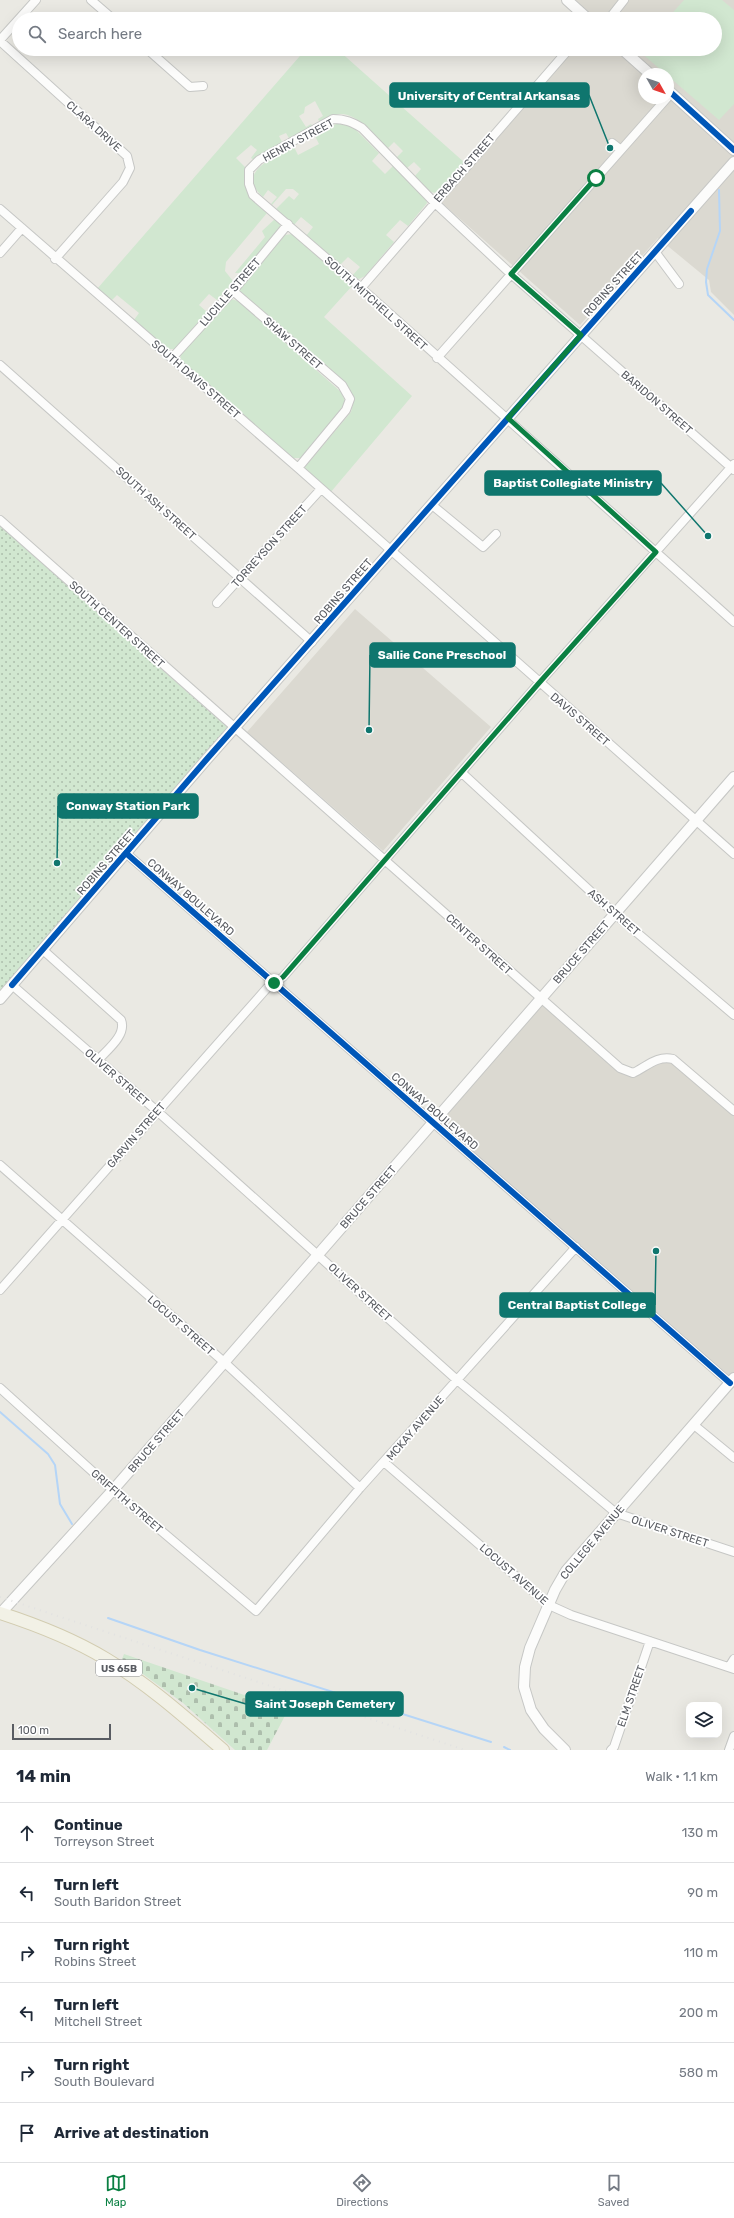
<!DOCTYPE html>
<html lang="en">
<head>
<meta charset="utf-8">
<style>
  body { margin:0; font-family:Rubik,sans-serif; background:#f6f6f7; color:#1f2937 }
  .controls { position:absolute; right:12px; bottom:12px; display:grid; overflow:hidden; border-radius:8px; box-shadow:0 4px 16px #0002 }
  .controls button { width:36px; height:36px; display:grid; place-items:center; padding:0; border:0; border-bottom:1px solid #e0e1e3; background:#fff; color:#1f2937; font:20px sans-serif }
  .compass { position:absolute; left:638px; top:68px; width:36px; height:36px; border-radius:50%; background:#fff; box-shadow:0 4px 16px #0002; rotate:130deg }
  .scale { position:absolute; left:12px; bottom:10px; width:99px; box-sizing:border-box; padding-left:4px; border:2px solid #595c62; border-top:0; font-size:11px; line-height:14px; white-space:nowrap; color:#595c62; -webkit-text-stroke:3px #fff; paint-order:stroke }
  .stop { position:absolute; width:12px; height:12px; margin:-9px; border:3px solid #0b8043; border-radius:50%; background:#fff }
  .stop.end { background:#0b8043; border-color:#fff; box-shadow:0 1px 4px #0008 }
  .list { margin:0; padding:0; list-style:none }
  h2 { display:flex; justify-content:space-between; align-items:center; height:52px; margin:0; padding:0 16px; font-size:17px }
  h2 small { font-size:13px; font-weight:400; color:#747a83 }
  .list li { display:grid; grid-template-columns:26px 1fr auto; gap:12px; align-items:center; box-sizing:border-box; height:60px; padding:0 16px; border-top:1px solid #e0e1e3 }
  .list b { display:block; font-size:15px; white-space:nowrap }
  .list p { margin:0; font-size:13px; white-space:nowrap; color:#747a83 }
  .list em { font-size:13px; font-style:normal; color:#747a83 }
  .icon { flex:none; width:22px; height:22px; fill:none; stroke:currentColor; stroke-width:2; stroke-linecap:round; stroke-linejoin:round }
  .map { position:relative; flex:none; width:734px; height:1750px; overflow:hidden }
  .search { position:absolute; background:#fff; box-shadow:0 4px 16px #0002; left:12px; right:12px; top:12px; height:44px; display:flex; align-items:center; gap:10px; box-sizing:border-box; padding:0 14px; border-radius:22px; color:#747a83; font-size:15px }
  .sheet { height:412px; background:#fff }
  nav { display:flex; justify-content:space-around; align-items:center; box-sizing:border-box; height:56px; border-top:1px solid #e0e1e3; background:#fff; font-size:11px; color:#747a83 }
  nav a { display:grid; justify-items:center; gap:2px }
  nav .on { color:#0b8043 }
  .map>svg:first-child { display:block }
</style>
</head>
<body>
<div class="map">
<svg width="734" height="1750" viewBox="0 0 734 1750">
  <defs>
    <pattern id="cemetery-stones" width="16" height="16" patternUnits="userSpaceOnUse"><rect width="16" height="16" fill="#d1e7d0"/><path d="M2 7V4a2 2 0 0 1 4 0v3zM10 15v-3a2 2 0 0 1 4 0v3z" fill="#adbeac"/></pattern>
    <pattern id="park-dots" width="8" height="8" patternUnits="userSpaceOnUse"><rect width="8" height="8" fill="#d1e7d0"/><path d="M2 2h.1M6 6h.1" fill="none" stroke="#adbeac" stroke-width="1.8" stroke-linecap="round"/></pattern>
  </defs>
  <rect width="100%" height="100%" fill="#eae9e3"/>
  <path fill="#dbd9d1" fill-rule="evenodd" d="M574,0H734V315L711,292L709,280L658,238L580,325L441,202L573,49H715V19H595ZM644,74H668V98H644Z
    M355,609L491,727L383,851L247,732Z
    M541,999L633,1073L673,1059L734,1112V1378L730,1383L433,1123Z"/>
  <path fill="#d1e7d0" d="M684,0H722L734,10V104L719,120L639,51L641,49H715V19H667Z
    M306,49H337L465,163L438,192C429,196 421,182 415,176L421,169L414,162L407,168L396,158L403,151L394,142L387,149C375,137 358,113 340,114C333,115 326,120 320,123L318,119L323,116L315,101L305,107L304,113L299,116L306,127L311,124L313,127L290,140L286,133L279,136L283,144L254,160L251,158L257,150L251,145L236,158L247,169C241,204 259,193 267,213L226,262L225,271L233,281L232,284L217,300L209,294L199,305L207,312L175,349H166L134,320L139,313L117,295L111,301L97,289Z
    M342,123L352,126L379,153L372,161L385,174L393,166L426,199L427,203L408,226L400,220L386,235L394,242L365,276L359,279L352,276L360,267L348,257L340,265L306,236L313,227L301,217L294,225L276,209L289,196L294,200L299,194L293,189H286L272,205L271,204L277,197L268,190L263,197C234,172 275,157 294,147L298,155L319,144L315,136L336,124Z
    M276,218L280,221V229L242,273H235L265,237L262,231Z
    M292,234L352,286L324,317L412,396L330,493L305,469V467L351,412C354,403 353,396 348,388L239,290L285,235Z
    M231,299L238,301L341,392L345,401L343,410L301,458H290L180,361L181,353Z"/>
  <path fill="url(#cemetery-stones)" d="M124,1654L288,1710L267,1750H235L183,1703L122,1659Z"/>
  <path fill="url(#park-dots)" d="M0,526L228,728L0,992Z"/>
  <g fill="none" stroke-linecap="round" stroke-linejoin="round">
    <path stroke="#b5d5f7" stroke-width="2" d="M719,190L720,231L707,269L706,282L708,295L734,320
      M0,1412L48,1454L55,1465L60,1504L72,1524
      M108,1618L200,1650L491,1742
      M504,1747L510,1750"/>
    <g stroke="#c6c7c5" stroke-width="10">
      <path id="minor" d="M91,0L113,19
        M609,19L624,0
        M0,40L36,0
        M0,41L127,156L130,168L123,182L55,259
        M147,49L190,87L203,86
        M612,143L621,150
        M0,209L298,468L734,854
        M0,253L22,228
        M656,253L679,284
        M361,288L569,49
        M233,291L342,385L350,399L346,410L298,468
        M172,358L233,291L288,224
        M437,358L667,98
        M0,365L312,642
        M734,470L511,274L434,202L362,128C352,122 345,119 333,119L259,160L249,170V184L253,195L361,288L734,622
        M432,505L483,547L496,534
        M0,520L620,1068L633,1073C646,1067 657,1055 673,1059L734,1111
        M217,603L321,489
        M462,773L615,914L734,1015
        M127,854L730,1383
        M43,950L121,1020C127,1035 107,1050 98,1060
        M12,985L157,1111L457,1380L616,1513L734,1552
        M0,1165L224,1362L360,1488
        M0,1290L267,988L283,977L539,683L734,464
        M0,1388L113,1490L256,1611L360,1488L576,1247
        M694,1425L734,1458
        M384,1462L549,1605L571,1615L734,1669
        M729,1667L734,1659
        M611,1750L614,1747L650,1641
        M729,1750L734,1736"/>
    </g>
    <g stroke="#c6c7c5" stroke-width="12">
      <path id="tertiary" d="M567,0L588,19
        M622,49L650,74
        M668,90L734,150
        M0,999L206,760L734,162
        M0,1614L113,1490L734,777
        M565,1750L544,1729L531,1710L524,1687L525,1667L530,1648L555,1590L566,1571L734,1378"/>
    </g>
    <g stroke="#d2ccb0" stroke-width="14">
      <path id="primary" d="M0,1613C37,1625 73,1639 106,1659C148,1684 186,1718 223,1750"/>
    </g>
    <use href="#minor" stroke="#fcfcfb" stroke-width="8"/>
    <use href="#tertiary" stroke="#fcfcfb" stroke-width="10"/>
    <use href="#primary" stroke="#f2f1e6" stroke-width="12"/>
    <path stroke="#e2e2e1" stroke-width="2" stroke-dasharray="1 5" stroke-linecap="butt" d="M0,1597L465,1750"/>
    <g stroke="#fff" stroke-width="8">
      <path id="cycleway" d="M668,90L734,150
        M127,854L730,1383
        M12,985L206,760L691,211"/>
    </g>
    <use href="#cycleway" stroke="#0057b8" stroke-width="6"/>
  </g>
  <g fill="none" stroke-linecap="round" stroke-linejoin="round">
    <path stroke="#0b8043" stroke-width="5" d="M274,983L283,977L539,683L656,552L508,418L581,335L511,274L596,178"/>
  </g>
  <g text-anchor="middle" stroke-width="3.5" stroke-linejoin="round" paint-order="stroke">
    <rect fill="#fff" stroke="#8b8d91" stroke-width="1" x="96" y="1660" width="46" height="16" rx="3"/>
    <g font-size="10" font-weight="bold" fill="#595c62">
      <text x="119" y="1672">US 65B</text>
    </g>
    <g font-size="11" fill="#595c62" stroke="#fff">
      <text transform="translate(94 126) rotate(42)" y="4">CLARA DRIVE</text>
      <text transform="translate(298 140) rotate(-28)" y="4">HENRY STREET</text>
      <text transform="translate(464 168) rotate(-49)" y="4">ERBACH STREET</text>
      <text transform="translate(613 284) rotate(-48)" y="4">ROBINS STREET</text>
      <text transform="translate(230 292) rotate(-49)" y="4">LUCILLE STREET</text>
      <text transform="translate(376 303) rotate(42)" y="4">SOUTH MITCHELL STREET</text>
      <text transform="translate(293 343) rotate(41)" y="4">SHAW STREET</text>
      <text transform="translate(196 379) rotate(41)" y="4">SOUTH DAVIS STREET</text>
      <text transform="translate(657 402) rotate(41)" y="4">BARIDON STREET</text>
      <text transform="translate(156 503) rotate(42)" y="4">SOUTH ASH STREET</text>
      <text transform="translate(269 546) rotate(-48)" y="4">TORREYSON STREET</text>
      <text transform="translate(343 591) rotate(-49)" y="4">ROBINS STREET</text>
      <text transform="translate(117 624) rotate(42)" y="4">SOUTH CENTER STREET</text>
      <text transform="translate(580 719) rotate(41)" y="4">DAVIS STREET</text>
      <text transform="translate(106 862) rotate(-49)" y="4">ROBINS STREET</text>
      <text transform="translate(191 897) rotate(41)" y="4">CONWAY BOULEVARD</text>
      <text transform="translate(614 912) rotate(41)" y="4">ASH STREET</text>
      <text transform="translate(479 944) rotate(42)" y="4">CENTER STREET</text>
      <text transform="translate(581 952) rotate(-49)" y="4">BRUCE STREET</text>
      <text transform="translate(117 1077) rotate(41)" y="4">OLIVER STREET</text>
      <text transform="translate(435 1111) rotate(41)" y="4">CONWAY BOULEVARD</text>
      <text transform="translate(136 1135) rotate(-49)" y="4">GARVIN STREET</text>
      <text transform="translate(368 1197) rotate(-49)" y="4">BRUCE STREET</text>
      <text transform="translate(360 1292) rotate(42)" y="4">OLIVER STREET</text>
      <text transform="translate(181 1325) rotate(41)" y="4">LOCUST STREET</text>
      <text transform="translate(415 1428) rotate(-49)" y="4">MCKAY AVENUE</text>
      <text transform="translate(156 1441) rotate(-49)" y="4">BRUCE STREET</text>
      <text transform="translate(127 1501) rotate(41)" y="4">GRIFFITH STREET</text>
      <text transform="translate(670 1531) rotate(18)" y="4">OLIVER STREET</text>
      <text transform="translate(592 1542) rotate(-50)" y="4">COLLEGE AVENUE</text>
      <text transform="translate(514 1574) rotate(41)" y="4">LOCUST AVENUE</text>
      <text transform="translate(631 1696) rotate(-71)" y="4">ELM STREET</text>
    </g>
  </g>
  <path fill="none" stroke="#0f766e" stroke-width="1.5" d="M610 148L589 95M708 536L661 483M369 730L370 655M57 863L58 806M656 1251L655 1305M192 1688L246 1704"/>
  <g fill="#0f766e" stroke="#fff" stroke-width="1.5">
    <circle cx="610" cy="148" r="4"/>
    <circle cx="708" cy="536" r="4"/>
    <circle cx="369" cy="730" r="4"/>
    <circle cx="57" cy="863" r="4"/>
    <circle cx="656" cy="1251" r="4"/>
    <circle cx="192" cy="1688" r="4"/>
  </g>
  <g fill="#0f766e" stroke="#0f766e" stroke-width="1.5">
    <rect x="390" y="83" width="199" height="24" rx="4"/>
    <rect x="485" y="471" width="176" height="24" rx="4"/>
    <rect x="370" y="643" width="145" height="24" rx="4"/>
    <rect x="58" y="794" width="140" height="24" rx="4"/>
    <rect x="500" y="1293" width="155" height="24" rx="4"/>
    <rect x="246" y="1692" width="157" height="24" rx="4"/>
  </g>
  <g font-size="12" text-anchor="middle" font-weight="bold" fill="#fff">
    <text x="489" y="100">University of Central Arkansas</text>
    <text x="573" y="487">Baptist Collegiate Ministry</text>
    <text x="442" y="659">Sallie Cone Preschool</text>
    <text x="128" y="810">Conway Station Park</text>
    <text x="577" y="1309">Central Baptist College</text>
    <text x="325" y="1708">Saint Joseph Cemetery</text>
  </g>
</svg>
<div class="controls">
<button><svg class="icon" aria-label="layers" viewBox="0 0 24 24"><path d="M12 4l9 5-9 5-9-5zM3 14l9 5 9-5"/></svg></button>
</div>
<svg class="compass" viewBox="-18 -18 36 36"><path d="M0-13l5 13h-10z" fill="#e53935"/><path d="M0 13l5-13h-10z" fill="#747a83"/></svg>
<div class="scale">100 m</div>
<div class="stop" style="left:596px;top:178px"></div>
<div class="stop end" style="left:274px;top:983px"></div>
<div class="search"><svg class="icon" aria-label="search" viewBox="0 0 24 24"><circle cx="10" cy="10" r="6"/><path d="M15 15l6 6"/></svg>Search here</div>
</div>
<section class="sheet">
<h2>14 min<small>Walk · 1.1 km</small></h2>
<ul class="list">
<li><svg class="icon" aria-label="ahead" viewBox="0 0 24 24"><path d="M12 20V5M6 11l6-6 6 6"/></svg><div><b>Continue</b><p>Torreyson Street</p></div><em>130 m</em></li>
<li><svg class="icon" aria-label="left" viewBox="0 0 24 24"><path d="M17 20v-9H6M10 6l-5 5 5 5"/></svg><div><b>Turn left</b><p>South Baridon Street</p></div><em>90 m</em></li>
<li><svg class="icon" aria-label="right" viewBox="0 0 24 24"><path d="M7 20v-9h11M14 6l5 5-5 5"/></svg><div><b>Turn right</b><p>Robins Street</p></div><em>110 m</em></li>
<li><svg class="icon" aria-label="left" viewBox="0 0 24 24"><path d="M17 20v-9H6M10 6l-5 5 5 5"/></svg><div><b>Turn left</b><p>Mitchell Street</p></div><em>200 m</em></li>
<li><svg class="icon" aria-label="right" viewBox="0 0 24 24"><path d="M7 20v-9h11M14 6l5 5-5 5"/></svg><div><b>Turn right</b><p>South Boulevard</p></div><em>580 m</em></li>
<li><svg class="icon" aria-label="arrive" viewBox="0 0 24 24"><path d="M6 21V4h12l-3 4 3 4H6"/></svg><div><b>Arrive at destination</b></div></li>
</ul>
</section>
<nav>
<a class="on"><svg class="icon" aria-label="map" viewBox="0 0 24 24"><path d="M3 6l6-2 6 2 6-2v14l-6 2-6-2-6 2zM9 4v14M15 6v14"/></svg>Map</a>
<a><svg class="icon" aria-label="directions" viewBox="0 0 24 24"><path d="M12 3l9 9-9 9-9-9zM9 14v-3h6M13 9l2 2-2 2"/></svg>Directions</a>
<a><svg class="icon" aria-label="saved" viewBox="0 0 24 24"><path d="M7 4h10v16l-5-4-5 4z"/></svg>Saved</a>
</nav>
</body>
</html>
